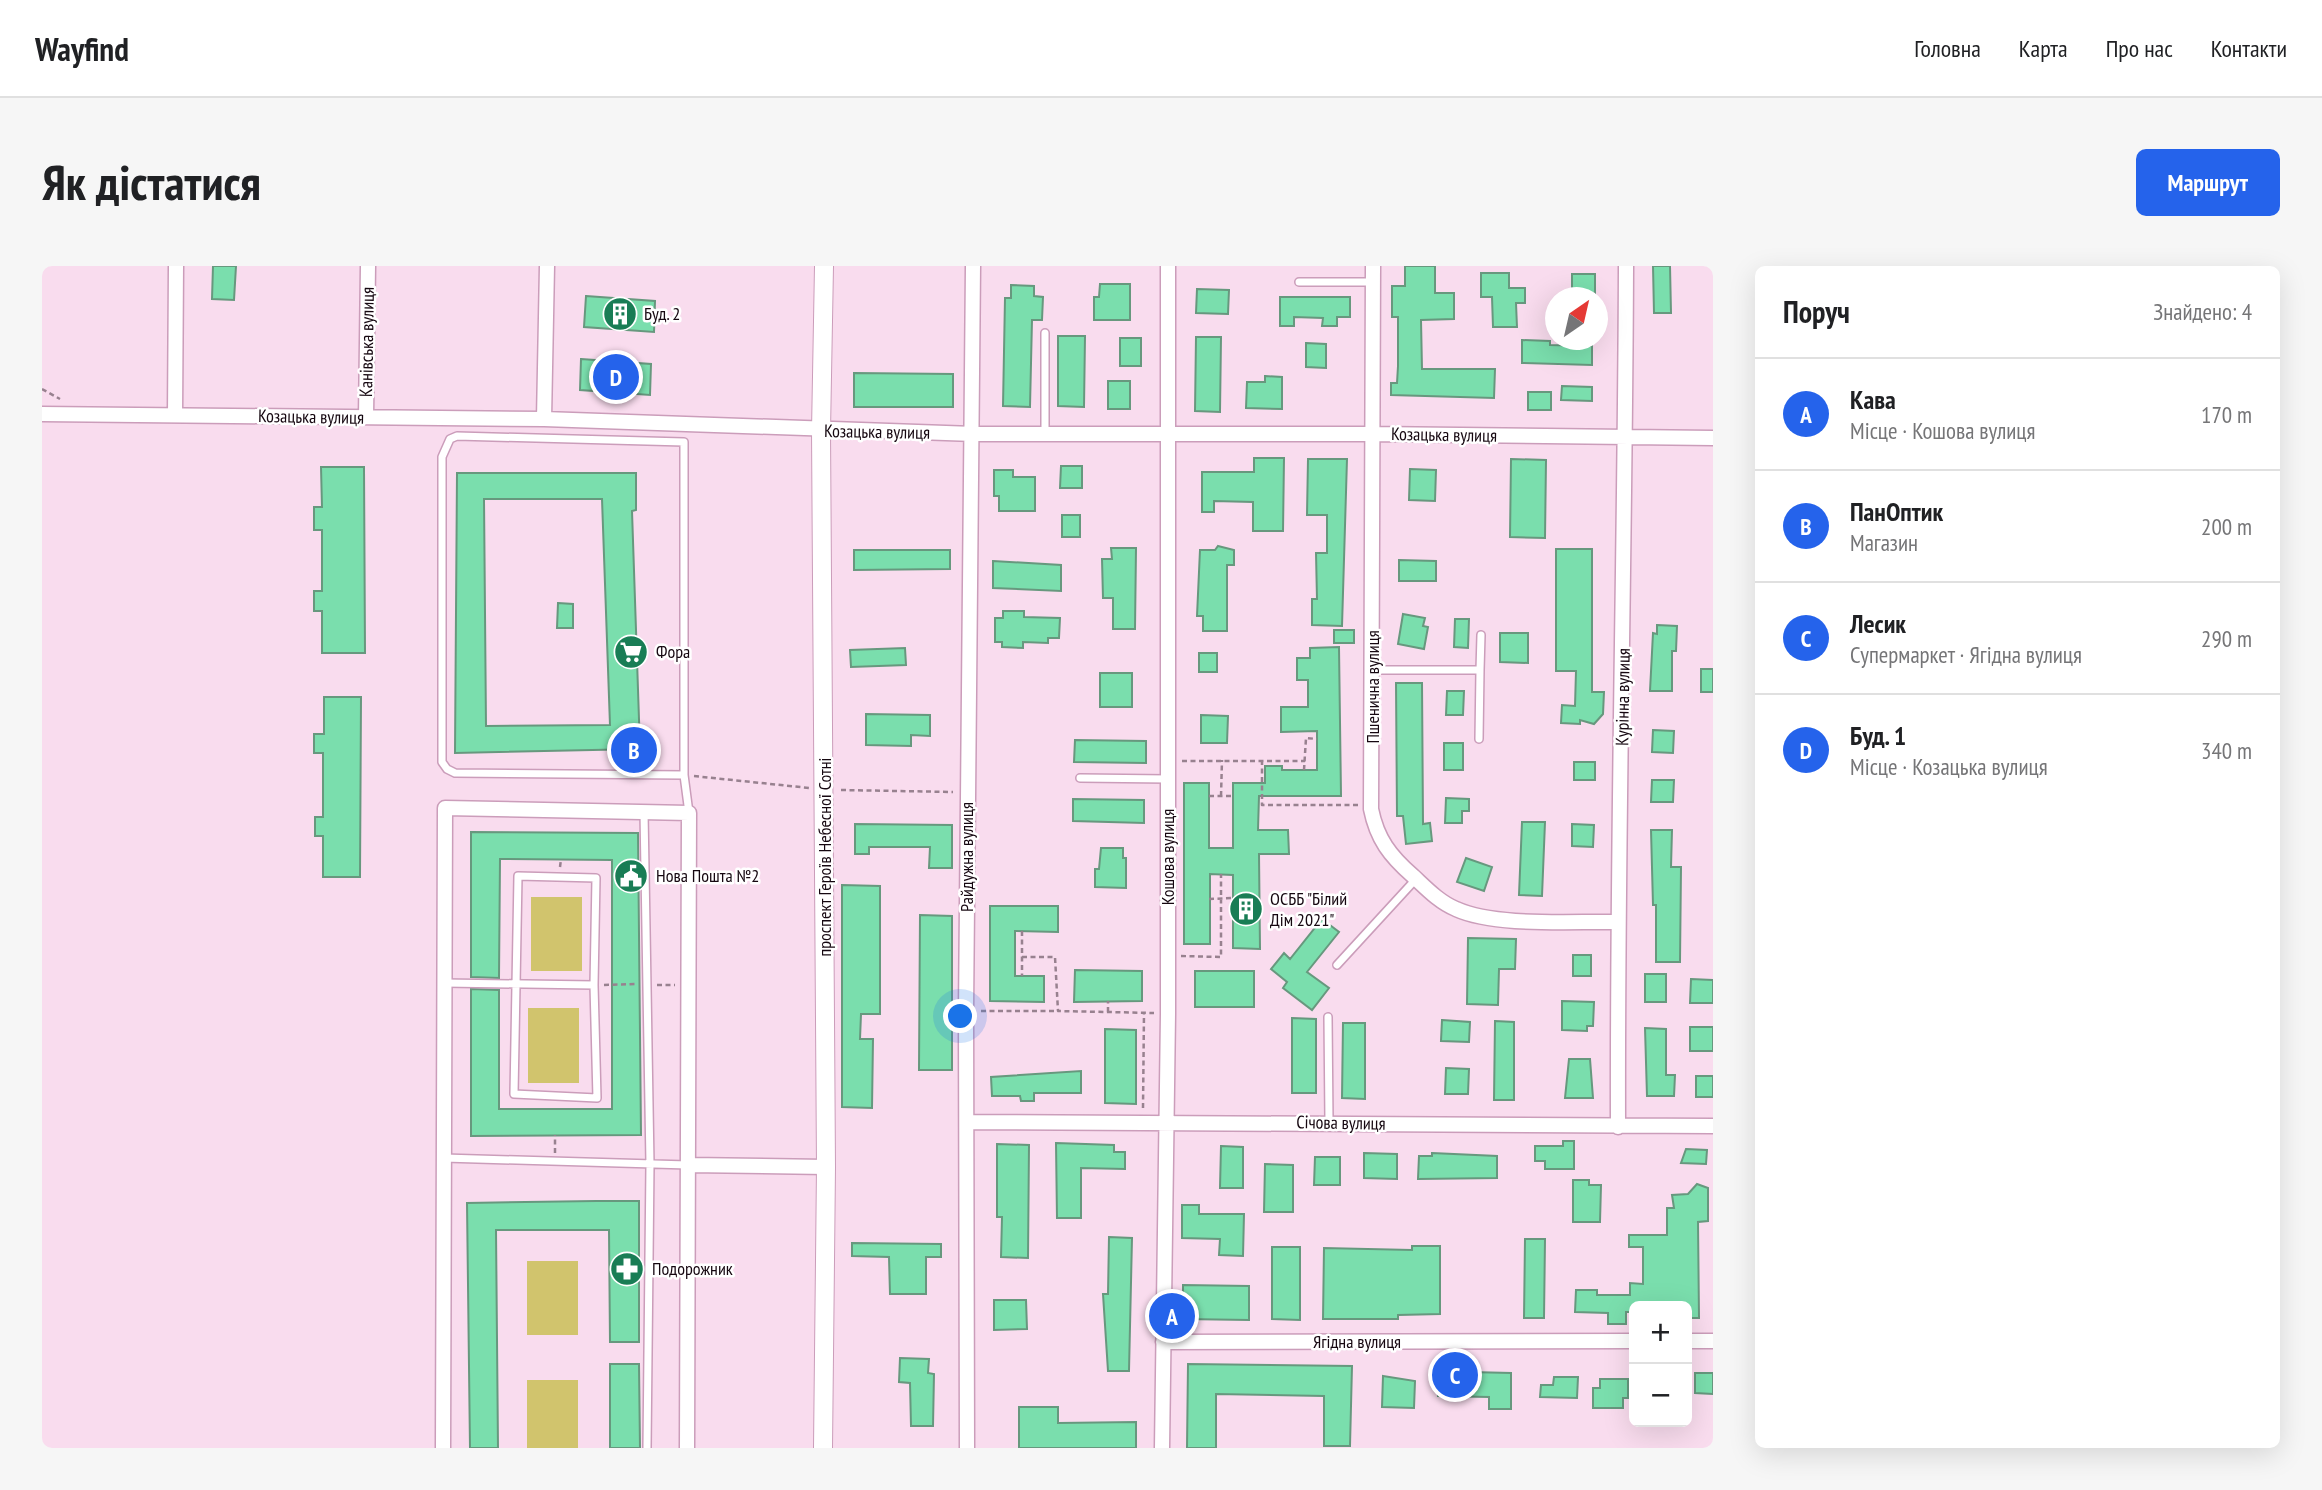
<!DOCTYPE html>
<html lang="uk">
<head>
<meta charset="utf-8">
<style>
  body { margin:0; font-family:"PT Sans Narrow",sans-serif; background:#f6f6f6; color:#202124 }
  .controls { position:absolute; right:21px; bottom:21px; display:grid; overflow:hidden; border-radius:10px; box-shadow:0 7px 28px #0002 }
  .controls button { width:63px; height:63px; display:grid; place-items:center; padding:0; border:0; border-bottom:2px solid #e0e0e0; background:#fff; color:#202124; font:35px sans-serif }
  .compass { position:absolute; left:1503px; top:21px; width:63px; height:63px; border-radius:50%; background:#fff; box-shadow:0 7px 28px #0002; rotate:34deg }
  .you { position:absolute; left:919px; top:751px; width:24px; height:24px; margin:-18px; border:5px solid #fff; border-radius:50%; background:#1a73e8; box-shadow:0 0 0 10px #1a73e833 }
  .badge { display:grid; place-items:center; width:46px; height:46px; border-radius:50%; background:#2563eb; color:#fff; font-size:23px; font-weight:700 }
  .pin { position:absolute; translate:-50% -50%; border:4px solid #fff; box-shadow:0 2px 7px #0006 }
  .list { margin:0; padding:0; list-style:none }
  h2 { display:flex; justify-content:space-between; align-items:center; height:91px; margin:0; padding:0 28px; font-size:30px }
  h2 small { font-size:23px; font-weight:400; color:#757577 }
  .list li { display:grid; grid-template-columns:46px 1fr auto; gap:21px; align-items:center; box-sizing:border-box; height:112px; padding:0 28px; border-top:2px solid #e0e0e0 }
  .list b { display:block; font-size:26px; white-space:nowrap }
  .list p { margin:0; font-size:23px; white-space:nowrap; color:#757577 }
  .list em { font-size:23px; font-style:normal; color:#757577 }
  .map { position:relative; flex:none; width:1671px; height:1182px; overflow:hidden; border-radius:10px }
  header { display:flex; align-items:center; gap:42px; box-sizing:border-box; height:98px; padding:0 35px; background:#fff; border-bottom:2px solid #e0e0e0 }
  header strong { font-size:33px }
  nav { display:flex; gap:38px; margin-inline-start:auto; font-size:24px }
  .intro { display:flex; align-items:center; justify-content:space-between; box-sizing:border-box; height:168px; padding:0 42px }
  h1 { margin:0; font-size:49px }
  .button { padding:18px 32px; border-radius:10px; background:#2563eb; color:#fff; font-size:24px; font-weight:700 }
  main { display:flex; gap:42px; padding:0 42px }
  aside { flex:1; background:#fff; border-radius:10px; box-shadow:0 7px 28px #0002 }
  .map>svg:first-child { display:block }
</style>
</head>
<body>
<header>
<strong>Wayfind</strong>
<nav><a>Головна</a><a>Карта</a><a>Про нас</a><a>Контакти</a></nav>
</header>
<div class="intro"><h1>Як дістатися</h1><a class="button">Маршрут</a></div>
<main>
<div class="map">
<svg width="1671" height="1182" viewBox="0 0 1671 1182">
  <rect width="100%" height="100%" fill="#f9dcee"/>
  <path fill="#d1c46d" d="M489,631H540V705H489Z
    M486,742H537V817H486Z
    M485,995H536V1069H485Z
    M485,1114H536V1182H485Z"/>
  <path fill="#7adead" stroke="#67987e" stroke-width="2" fill-rule="evenodd" d="M171,0H194L192,34L170,33Z
    M1363,0H1393V27H1412V53L1379,54L1380,103H1453L1452,132L1349,129V117H1355L1356,100V51H1350V20H1363Z
    M1611,0H1628L1629,47H1612Z
    M1439,7H1467V22H1483V37H1474L1475,61H1451L1450,31H1439Z
    M1530,8H1553V27H1530Z
    M1058,18H1088V54H1052V31H1057Z
    M969,19L992,20V30L1001,31L1000,54H990L988,141L961,140L963,32H969Z
    M1155,23L1187,24L1186,48L1154,47Z
    M544,30L613,35L612,66L542,61Z
    M1238,31H1308V51H1295V60H1280L1281,52L1252,51V60H1238Z
    M1016,70H1043L1042,141L1016,140Z
    M1154,71H1179L1178,146L1153,145Z
    M1078,72H1099V100H1078Z
    M1480,74L1508,75V79L1550,80V99L1480,97Z
    M1264,77L1284,78V102L1264,101Z
    M539,93L609,98L608,129L538,124Z
    M812,107L911,108V141H812Z
    M1223,110L1240,111V143L1204,142L1205,116H1223Z
    M1066,115H1088V143H1066Z
    M1520,120L1550,121V135L1519,134Z
    M1486,126H1509V144H1486Z
    M1212,192H1242L1241,265H1211V236L1172,235V246H1160V206H1212Z
    M1266,193H1305L1300,360L1270,359V333H1275L1274,287H1285V249H1265Z
    M1469,193L1504,194L1503,272L1468,271Z
    M1019,200H1040V222H1018Z
    M279,201H322L323,387H280V345H272V325H280V264H272V241H280Z
    M1368,203L1394,204L1393,235L1367,234Z
    M952,204H971V211H993V245H957V230H952Z
    M415,207H594V244L590,245L598,483L413,487ZM442,233H560L568,459L444,460Z
    M1020,249H1038V271H1020Z
    M1176,280L1192,284V299H1185V365H1161V350H1155L1158,284H1173Z
    M1069,282H1094L1093,363H1071V332H1061L1060,293H1070Z
    M1514,283H1550V426H1562L1561,448L1552,458L1538,454V458L1519,457L1520,439L1533,440L1534,405H1514Z
    M812,284H908V303L812,304Z
    M1357,294L1394,295V315H1357Z
    M951,295L1019,299V325L951,322Z
    M516,337L531,338V362H515Z
    M961,345H982V351L1018,352L1017,372H1006V377L981,376V382L960,381V376H953V352H961Z
    M1361,348L1383,352L1381,360L1386,361L1382,383L1356,378Z
    M1413,353H1427L1426,382L1412,381Z
    M1615,359L1635,360L1634,385H1630V425H1608L1611,367L1615,368Z
    M1292,364H1312V377H1292Z
    M1458,367H1486V397L1458,396Z
    M1297,381L1299,530H1217L1216,564H1246L1247,588H1217L1218,683L1191,682V609L1168,608V678H1142V517H1167V582H1191V517H1223V500H1240V504H1275V465L1239,466V441H1266V414H1255V392H1268V382Z
    M863,382L864,399L809,401L808,384Z
    M1157,387H1175V406H1157Z
    M1659,403H1671V426H1659Z
    M1058,407H1090V441H1058Z
    M1354,417H1380L1381,558L1388,557L1390,575L1364,578L1361,550H1355Z
    M1405,425H1422L1421,449H1404Z
    M282,431H319L318,611H281V570H273V551H281V487H272V468H282Z
    M824,448L888,449V470L869,469V480L824,479Z
    M1159,449L1186,450L1185,477H1159Z
    M1611,464L1632,465L1631,487L1610,486Z
    M1033,474L1104,475V497L1032,496Z
    M1402,477H1421V504H1402Z
    M1532,496H1553V514H1532Z
    M1610,514H1632L1631,536H1609Z
    M1404,532L1427,533V545H1420V557H1403Z
    M1031,533L1102,534V557L1031,555Z
    M1480,556H1503L1500,630L1477,629Z
    M813,558L910,559V602H887L888,581H827V588H813Z
    M1530,558L1552,559L1551,581L1530,580Z
    M1609,564H1630L1629,601H1639L1638,696H1614V639H1611Z
    M429,566L596,567L599,869L429,870V723L457,724V843H570V594L458,593L457,712L429,711Z
    M1059,582H1081V592H1084V622L1053,621V603H1057Z
    M1424,592L1450,601L1442,625L1415,616Z
    M800,619L838,620V748H819L818,773H831L830,842L800,841Z
    M948,640H1016V666L973,665V710H1002V736L948,735Z
    M878,649L910,650V804H877Z
    M1280,653L1297,666L1265,706L1287,722L1270,744L1241,722L1245,716L1229,703L1242,687L1248,693Z
    M1426,672L1474,673L1473,703H1457L1456,739L1425,738Z
    M1531,689H1549V710H1531Z
    M1033,704L1100,705V735L1032,736Z
    M1153,705H1212V741H1153Z
    M1603,708H1624V736H1603Z
    M1649,713L1671,714V737H1648Z
    M1520,735L1552,736L1551,760H1545V765L1520,764Z
    M1250,752L1274,753V827H1250Z
    M1400,754L1428,756L1427,776L1399,775Z
    M1453,755L1472,756V834H1452Z
    M1301,757H1323V833L1300,832Z
    M1648,761H1671V785H1648Z
    M1603,762L1624,763V809H1633L1632,830H1605Z
    M1063,763L1094,764V838L1063,837Z
    M1527,793H1548L1551,832H1523Z
    M1404,802L1427,803L1426,828H1403Z
    M1039,805V827H992V835H979L978,830H950L949,811Z
    M1654,810H1671V831H1654Z
    M1521,875H1532V903H1503V895H1493V880H1521Z
    M1014,877L1072,879V886H1083V903L1039,902V952H1015Z
    M955,878L987,879L986,992L959,991L960,951H955Z
    M1179,880L1201,881V922H1178Z
    M1644,883L1665,884L1664,898L1639,897Z
    M1322,887L1355,888V913L1322,912Z
    M1390,887L1455,890V912L1376,913L1377,890H1390Z
    M1273,891H1298V919H1272Z
    M1223,898L1251,899V946H1222Z
    M1531,914H1547V919H1559L1558,956H1531Z
    M1655,918L1666,922V955L1656,956L1657,1052H1645V1040H1592V1046H1584V1058H1566V1047L1533,1046L1534,1024H1555V1029H1588V1017L1601,1018V981H1587V969H1625V942H1632L1630,929L1646,928Z
    M554,935H597V1076H568L567,964H454L456,1182H428L425,937Z
    M1140,939H1157V948H1202L1201,990L1177,989L1178,973L1140,972Z
    M1067,971L1090,972L1087,1105H1066L1061,1028H1066Z
    M1483,973H1503L1502,1052H1482Z
    M810,977L899,978V991H884V1028H848L847,991L810,990Z
    M1370,980H1398V1048L1356,1049V1053H1281L1282,982L1370,984Z
    M1230,981H1258V1054L1230,1053Z
    M1141,1019L1207,1020V1054L1141,1053Z
    M952,1034H984L985,1063L952,1064Z
    M858,1092L887,1093L886,1107L892,1108L891,1160H869L868,1117L857,1116Z
    M568,1098H597L598,1182H568Z
    M1146,1098L1310,1100L1308,1180H1282V1130L1174,1128V1182H1145Z
    M1396,1101H1428V1106L1469,1107V1143H1447V1131L1396,1130Z
    M1653,1107H1671V1128L1653,1127Z
    M1341,1110L1373,1115L1372,1142L1340,1141Z
    M1512,1111H1536L1535,1132L1498,1131L1499,1119H1511Z
    M1558,1113H1586V1132H1581V1142H1551V1122H1558Z
    M977,1141H1016V1157L1094,1156V1182H977Z"/>
  <g fill="none" stroke-linecap="round" stroke-linejoin="round">
    <g stroke="#cb9dba" stroke-width="10">
      <path id="service" d="M1257,16H1331
        M1003,168V67
        M1331,404H1438L1439,369
        M1437,473L1438,404
        M642,509L413,507L405,503L400,496V191L408,173L415,170L642,176V509L647,547
        M1038,512L1126,513
        M602,546L608,898L605,1182
        M1295,699L1374,613
        M402,717L552,719L554,612L476,610L472,828L555,832L552,719
        M1286,751L1287,856
        M402,892L646,899"/>
    </g>
    <g stroke="#cb9dba" stroke-width="17">
      <path id="minor" d="M1331,0L1329,543C1335,573 1348,590 1371,610C1384,622 1397,636 1414,643C1454,661 1530,655 1575,656
        M0,148L502,153L932,168H1331L1671,172
        M133,149L134,0
        M324,151L326,0
        M502,153L505,0
        M926,856L1671,860
        M1576,861C1575,574 1583,287 1584,0
        M647,899L784,901
        M1645,1075H1671
        M1121,1076L1592,1075
        M401,1182L403,542L647,547L645,1182
        M925,1182L924,745L931,0
        M1120,1182L1126,748V0"/>
    </g>
    <g stroke="#cb9dba" stroke-width="20">
      <path id="tertiary" d="M781,1182L784,901L779,165L782,0"/>
    </g>
    <path stroke="#98818f" stroke-width="2.5" stroke-dasharray="5 3.5" stroke-linecap="butt" d="M0,123L18,133
      M1220,494V539H1316
      M1140,495H1263
      M1262,504L1264,472L1275,473
      M652,510L767,522
      M799,524L911,526
      M1167,530H1191
      M1179,530L1180,494
      M518,601L519,593
      M1167,633L1191,632
      M980,665V710
      M1139,690L1179,691V608
      M980,691H1013L1016,745L1112,747
      M562,719L594,718
      M615,719H633
      M939,745H1016
      M1066,746V735
      M1101,842L1102,747
      M513,887V869"/>
    <use href="#service" stroke="#fff" stroke-width="7"/>
    <use href="#minor" stroke="#fff" stroke-width="14"/>
    <use href="#tertiary" stroke="#fff" stroke-width="18"/>
  </g>
  <defs>
    <g id="building-disc" transform="scale(1.75)"><circle r="9.5" fill="#197d55" stroke="#fff"/><path d="M-4-6H4V6H1V3H-1V6H-4ZM-2.5-4.3h1.7v1.8h-1.7ZM.8-4.3h1.7v1.8H.8ZM-2.5-1h1.7V.8h-1.7ZM.8-1h1.7V.8H.8Z" fill="#fff"/></g>
    <g id="supermarket-disc" transform="scale(1.75)"><circle r="9.5" fill="#197d55" stroke="#fff"/><path d="M-6-5.5h2.5l.6 2H6L4.5 2H-2.5L-4.4-4H-6ZM-1.5 3.2a1.3 1.3 0 1 0 .1 0ZM3 3.2a1.3 1.3 0 1 0 .1 0Z" fill="#fff"/></g>
    <g id="civic-disc" transform="scale(1.75)"><circle r="9.5" fill="#197d55" stroke="#fff"/><path d="M-.6-6.5H3V-4.5H.6V-3L4-1V1h2V6H-6V1h2V-1L-.6-3ZM-1.2 2.5V6h2.4V2.5Z" fill="#fff"/></g>
    <g id="pharmacy-disc" transform="scale(1.75)"><circle r="9.5" fill="#197d55" stroke="#fff"/><path d="M-2-6h4v4h4v4h-4v4h-4v-4h-4v-4h4Z" fill="#fff"/></g>
  </defs>
  <g fill-rule="evenodd">
    <use href="#building-disc" x="578" y="48"/>
    <use href="#supermarket-disc" x="589" y="386"/>
    <use href="#civic-disc" x="589" y="610"/>
    <use href="#building-disc" x="1204" y="643"/>
    <use href="#pharmacy-disc" x="585" y="1003"/>
  </g>
  <g text-anchor="middle" stroke-width="5" stroke-linejoin="round" paint-order="stroke">
    <g font-size="18" fill="#150710" stroke="#fff" text-anchor="start">
      <text x="602" y="54">Буд. 2</text>
      <text x="614" y="392">Фора</text>
      <text x="614" y="616">Нова Пошта №2</text>
      <text x="1228" y="639">ОСББ "Білий<tspan x="1228" dy="21">Дім 2021"</tspan></text>
      <text x="610" y="1009">Подорожник</text>
    </g>
    <g font-size="18" fill="#150710" stroke="#fff">
      <text transform="translate(325 76) rotate(-89)" y="6">Канівська вулиця</text>
      <text transform="translate(269 151) rotate(1)" y="6">Козацька вулиця</text>
      <text transform="translate(835 166) rotate(1)" y="6">Козацька вулиця</text>
      <text transform="translate(1402 169) rotate(1)" y="6">Козацька вулиця</text>
      <text transform="translate(1331 421) rotate(-90)" y="6">Пшенична вулиця</text>
      <text transform="translate(1581 431) rotate(-89)" y="6">Курінна вулиця</text>
      <text transform="translate(783 591) rotate(-90)" y="6">проспект Героїв Небесної Сотні</text>
      <text transform="translate(925 591) rotate(-90)" y="6">Райдужна вулиця</text>
      <text transform="translate(1126 591) rotate(-90)" y="6">Кошова вулиця</text>
      <text transform="translate(1299 857) rotate(1)" y="6">Січова вулиця</text>
      <text x="1315" y="1082">Ягідна вулиця</text>
    </g>
  </g>
</svg>
<div class="controls">
<button>+</button>
<button>−</button>
</div>
<svg class="compass" viewBox="-18 -18 36 36"><path d="M0-13l5 13h-10z" fill="#e53935"/><path d="M0 13l5-13h-10z" fill="#757577"/></svg>
<div class="you"></div>
<div class="pin badge" style="left:1130px;top:1050px">A</div>
<div class="pin badge" style="left:592px;top:484px">B</div>
<div class="pin badge" style="left:1413px;top:1109px">C</div>
<div class="pin badge" style="left:574px;top:111px">D</div>
</div>
<aside>
<h2>Поруч<small>Знайдено: 4</small></h2>
<ul class="list">
<li><span class="badge">A</span><div><b>Кава</b><p>Місце · Кошова вулиця</p></div><em>170 m</em></li>
<li><span class="badge">B</span><div><b>ПанОптик</b><p>Магазин</p></div><em>200 m</em></li>
<li><span class="badge">C</span><div><b>Лесик</b><p>Супермаркет · Ягідна вулиця</p></div><em>290 m</em></li>
<li><span class="badge">D</span><div><b>Буд. 1</b><p>Місце · Козацька вулиця</p></div><em>340 m</em></li>
</ul>
</aside>
</main>
</body>
</html>
